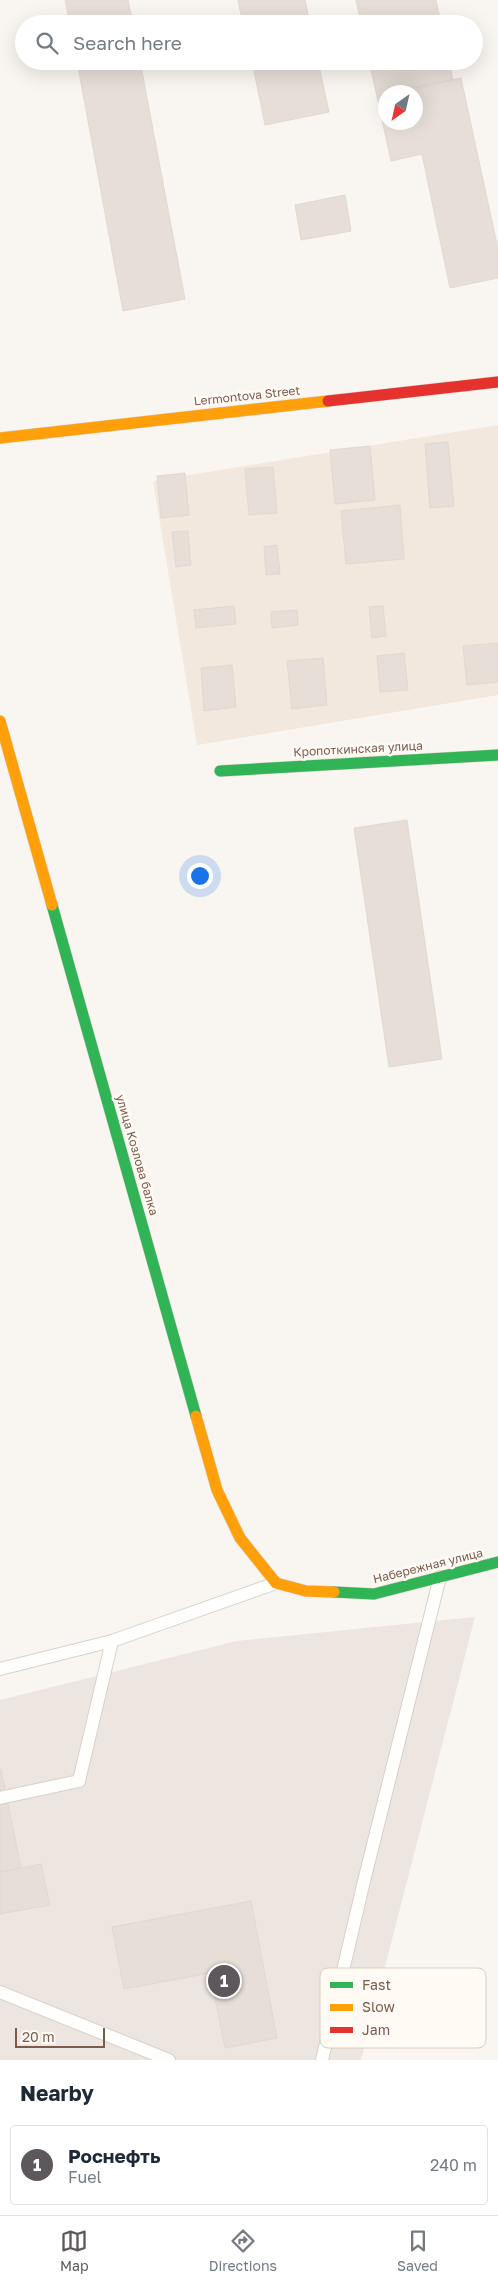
<!DOCTYPE html>
<html lang="en">
<head>
<meta charset="utf-8">
<style>
  body { margin:0; font-family:"Golos Text",sans-serif; background:#f2f2f3; color:#1f2937 }
  .compass { position:absolute; left:378px; top:85px; width:45px; height:45px; border-radius:50%; background:#fff; box-shadow:0 5px 20px #0002; rotate:214deg }
  .scale { position:absolute; left:15px; bottom:12px; width:90px; box-sizing:border-box; padding-left:5px; border:2px solid #7a5c4d; border-top:0; font-size:14px; line-height:18px; white-space:nowrap; color:#7a5c4d; -webkit-text-stroke:4px #fffaf3; paint-order:stroke }
  .you { position:absolute; left:199px; top:875px; width:18px; height:18px; margin:-12px; border:4px solid #fff; border-radius:50%; background:#1a73e8; box-shadow:0 0 0 8px #1a73e833 }
  .badge { display:grid; place-items:center; width:32px; height:32px; border-radius:50%; background:#5c585b; color:#fff; font-size:16px; font-weight:700 }
  .pin { position:absolute; translate:-50% -50%; border:2px solid #fff; box-shadow:0 1px 5px #0006 }
  .list { margin:0; padding:0; list-style:none }
  h2 { display:flex; justify-content:space-between; align-items:center; height:65px; margin:0; padding:0 20px; font-size:21px }
  h2 small { font-size:16px; font-weight:400; color:#747a83 }
  .list li { display:grid; grid-template-columns:32px 1fr auto; gap:15px; align-items:center; box-sizing:border-box; height:80px; margin:0 10px 10px; padding:0 10px; border:1px solid #e0e1e3; border-radius:5px }
  .list b { display:block; font-size:19px; white-space:nowrap }
  .list p { margin:0; font-size:16px; white-space:nowrap; color:#747a83 }
  .list em { font-size:16px; font-style:normal; color:#747a83 }
  .icon { flex:none; width:28px; height:28px; fill:none; stroke:currentColor; stroke-width:2; stroke-linecap:round; stroke-linejoin:round }
  .map { position:relative; flex:none; width:498px; height:2060px; overflow:hidden }
  .search { position:absolute; background:#fff; box-shadow:0 5px 20px #0002; left:15px; right:15px; top:15px; height:55px; display:flex; align-items:center; gap:12px; box-sizing:border-box; padding:0 18px; border-radius:28px; color:#747a83; font-size:19px }
  .sheet { height:155px; background:#fff }
  nav { display:flex; justify-content:space-around; align-items:center; box-sizing:border-box; height:70px; border-top:1px solid #e0e1e3; background:#fff; font-size:14px; color:#747a83 }
  nav a { display:grid; justify-items:center; gap:2px }
  nav .on { color:#5c585b }
  .map>svg:first-child { display:block }
</style>
</head>
<body>
<div class="map">
<svg width="498" height="2060" viewBox="0 0 498 2060">
  <rect width="100%" height="100%" fill="#f9f5f0"/>
  <path fill="#f2e8de" d="M498,425V695L197,745L153,481Z"/>
  <path fill="#ede5e0" d="M475,1617L361,2060H0V1700L237,1641Z"/>
  <path fill="#e6ded7" stroke="#e2d8d2" d="M65,0H128L133,24H70Z
    M238,0H305L310,24H243Z
    M356,0H436L441,24H361Z
    M77,61H140L185,299L123,311Z
    M252,61H318L329,112L265,125Z
    M369,61H449L453,80L377,96Z
    M461,78L498,249V278L450,288L422,154L391,161L377,96L386,94V122H416V92H391Z
    M345,195L351,231L301,240L295,205Z
    M448,442L454,506L430,508L425,444Z
    M370,446L375,500L335,504L330,450Z
    M273,467L277,513L249,515L245,469Z
    M185,473L189,515L161,518L157,476Z
    M400,505L404,559L346,564L341,511Z
    M188,531L191,565L176,567L172,532Z
    M277,545L280,574L266,575L264,547Z
    M234,606L236,624L196,628L194,610Z
    M383,606L386,636L372,638L369,607Z
    M297,610L298,625L272,628L271,612Z
    M498,643V682L467,685L463,646Z
    M404,653L408,690L380,692L377,656Z
    M323,658L327,705L292,709L287,661Z
    M232,665L236,707L204,711L201,668Z
    M407,820L442,1059L389,1067L354,828Z
    M1,1769L21,1868L0,1872V1770Z
    M41,1864L50,1905L0,1914V1872Z
    M251,1901L277,2038L225,2048L210,1973L124,1989L112,1927Z"/>
  <g fill="none" stroke-linecap="round" stroke-linejoin="round">
    <g stroke="#d7d1cb" stroke-width="14">
      <path id="lane" d="M0,1669L112,1641L276,1583
        M0,1798L79,1781L112,1641
        M0,1992L169,2060
        M322,2060L364,1881L440,1577"/>
    </g>
    <g stroke="#d9d2cb" stroke-width="12">
      <path id="fast" d="M220,771L498,755
        M52,905L196,1416
        M334,1592L374,1594L498,1562"/>
    </g>
    <g stroke="#d9d2cb" stroke-width="12">
      <path id="slow" d="M0,438L328,401
        M0,721L52,905
        M196,1416L217,1490L240,1538L276,1583L306,1591L334,1592"/>
    </g>
    <g stroke="#d9d2cb" stroke-width="12">
      <path id="jam" d="M328,401L498,382"/>
    </g>
    <use href="#lane" stroke="#fefefd" stroke-width="12"/>
    <use href="#fast" stroke="#30b455" stroke-width="11"/>
    <use href="#slow" stroke="#ff9f0a" stroke-width="11"/>
    <use href="#jam" stroke="#e5322d" stroke-width="11"/>
  </g>
  <g text-anchor="middle" stroke-width="5" stroke-linejoin="round" paint-order="stroke">
    <g font-size="12" fill="#7a5c4d" stroke="#fffaf3">
      <text transform="translate(247 396) rotate(-6)" y="4">Lermontova Street</text>
      <text transform="translate(358 749) rotate(-3)" y="4">Кропоткинская улица</text>
      <text transform="translate(137 1155) rotate(74)" y="4">улица Козлова балка</text>
      <text transform="translate(428 1566) rotate(-14)" y="4">Набережная улица</text>
    </g>
  </g>
  <rect x="320" y="1968" width="166" height="80" rx="8" fill="#fffaf3" stroke="#d7cbc1" stroke-width="1"/>
  <rect x="330" y="1982" width="23" height="6" fill="#30b455"/>
  <rect x="330" y="2004" width="23" height="7" fill="#ff9f0a"/>
  <rect x="330" y="2027" width="23" height="6" fill="#e5322d"/>
  <g font-size="14" fill="#7a5c4d">
    <text x="362" y="1990">Fast</text>
    <text x="362" y="2012">Slow</text>
    <text x="362" y="2035">Jam</text>
  </g>
</svg>
<svg class="compass" viewBox="-18 -18 36 36"><path d="M0-13l5 13h-10z" fill="#e53935"/><path d="M0 13l5-13h-10z" fill="#747a83"/></svg>
<div class="scale">20 m</div>
<div class="you"></div>
<div class="pin badge" style="left:224px;top:1981px">1</div>
<div class="search"><svg class="icon" aria-label="search" viewBox="0 0 24 24"><circle cx="10" cy="10" r="6"/><path d="M15 15l6 6"/></svg>Search here</div>
</div>
<section class="sheet">
<h2>Nearby<small></small></h2>
<ul class="list">
<li><span class="badge">1</span><div><b>Роснефть</b><p>Fuel</p></div><em>240 m</em></li>
</ul>
</section>
<nav>
<a class="on"><svg class="icon" aria-label="map" viewBox="0 0 24 24"><path d="M3 6l6-2 6 2 6-2v14l-6 2-6-2-6 2zM9 4v14M15 6v14"/></svg>Map</a>
<a><svg class="icon" aria-label="directions" viewBox="0 0 24 24"><path d="M12 3l9 9-9 9-9-9zM9 14v-3h6M13 9l2 2-2 2"/></svg>Directions</a>
<a><svg class="icon" aria-label="saved" viewBox="0 0 24 24"><path d="M7 4h10v16l-5-4-5 4z"/></svg>Saved</a>
</nav>
</body>
</html>
